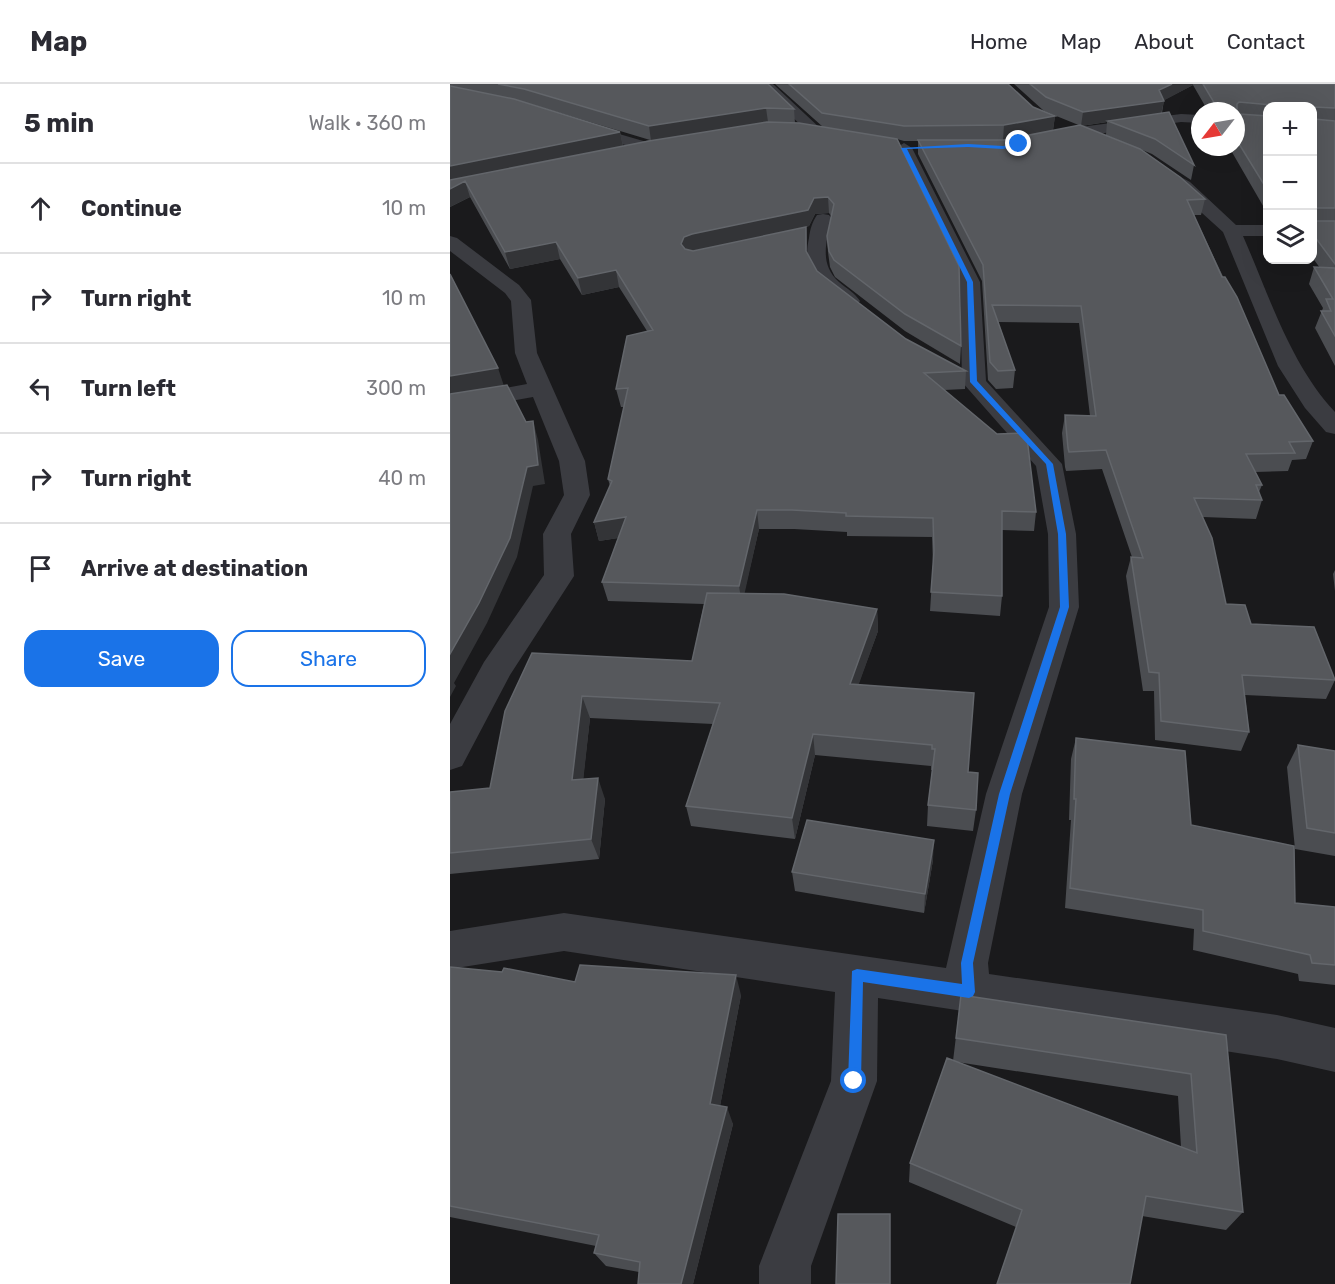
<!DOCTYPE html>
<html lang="en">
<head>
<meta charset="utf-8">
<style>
  body { margin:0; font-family:Rubik,sans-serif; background:#f7f7f7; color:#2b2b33 }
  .controls { position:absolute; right:18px; top:18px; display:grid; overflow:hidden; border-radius:12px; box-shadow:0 6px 24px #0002 }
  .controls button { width:54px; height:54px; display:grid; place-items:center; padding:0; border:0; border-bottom:2px solid #e1e1e2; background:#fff; color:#2b2b33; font:30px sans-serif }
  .compass { position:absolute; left:741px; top:18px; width:54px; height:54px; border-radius:50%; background:#fff; box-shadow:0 6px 24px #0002; rotate:239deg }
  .stop { position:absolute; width:18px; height:18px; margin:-14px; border:4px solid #1a73e8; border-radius:50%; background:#fff }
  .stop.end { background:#1a73e8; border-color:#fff; box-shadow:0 2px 6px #0008 }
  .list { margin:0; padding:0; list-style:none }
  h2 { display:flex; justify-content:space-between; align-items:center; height:78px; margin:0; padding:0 24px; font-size:26px }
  h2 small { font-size:20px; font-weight:400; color:#7c7c81 }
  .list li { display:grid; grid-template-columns:39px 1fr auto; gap:18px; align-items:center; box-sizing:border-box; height:90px; padding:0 24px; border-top:2px solid #e1e1e2 }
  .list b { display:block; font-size:22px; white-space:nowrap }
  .list em { font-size:20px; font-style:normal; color:#7c7c81 }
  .actions { display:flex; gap:12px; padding:18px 24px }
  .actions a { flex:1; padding:14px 0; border:2px solid #1a73e8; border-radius:18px; text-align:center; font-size:21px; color:#1a73e8 }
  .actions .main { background:#1a73e8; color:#fff }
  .icon { flex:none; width:33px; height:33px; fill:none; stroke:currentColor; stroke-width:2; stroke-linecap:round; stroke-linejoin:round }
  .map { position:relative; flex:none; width:885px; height:1200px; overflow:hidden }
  header { display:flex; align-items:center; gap:36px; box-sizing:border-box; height:84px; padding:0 30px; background:#fff; border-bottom:2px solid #e1e1e2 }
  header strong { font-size:28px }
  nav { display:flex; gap:33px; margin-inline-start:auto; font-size:21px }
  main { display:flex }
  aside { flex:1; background:#fff }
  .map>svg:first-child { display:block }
</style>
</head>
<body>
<header>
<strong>Map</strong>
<nav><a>Home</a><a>Map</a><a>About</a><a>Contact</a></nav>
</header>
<main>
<aside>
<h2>5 min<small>Walk · 360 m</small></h2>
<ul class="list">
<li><svg class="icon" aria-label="ahead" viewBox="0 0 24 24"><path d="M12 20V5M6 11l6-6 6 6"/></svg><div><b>Continue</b></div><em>10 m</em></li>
<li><svg class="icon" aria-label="right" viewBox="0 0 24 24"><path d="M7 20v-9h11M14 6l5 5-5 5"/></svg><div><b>Turn right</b></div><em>10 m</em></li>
<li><svg class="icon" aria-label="left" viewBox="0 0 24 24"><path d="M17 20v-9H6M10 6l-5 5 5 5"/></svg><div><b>Turn left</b></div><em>300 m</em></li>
<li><svg class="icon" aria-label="right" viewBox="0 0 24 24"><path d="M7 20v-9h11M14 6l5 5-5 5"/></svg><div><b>Turn right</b></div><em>40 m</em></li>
<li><svg class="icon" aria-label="arrive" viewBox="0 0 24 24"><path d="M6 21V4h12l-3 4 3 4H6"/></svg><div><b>Arrive at destination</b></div></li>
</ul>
<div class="actions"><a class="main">Save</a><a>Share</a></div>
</aside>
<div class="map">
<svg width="885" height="1200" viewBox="0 0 885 1200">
  <rect width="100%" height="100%" fill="#1a1a1c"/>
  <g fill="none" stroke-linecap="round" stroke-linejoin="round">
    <path fill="#3b3c41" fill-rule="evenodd" d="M308,0H323L371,45L374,48L371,51H361Z
      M731,30L750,31V39L731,38L599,57L591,52L599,47Z
      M128,38L207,61L209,64L201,69L123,45L121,42L123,39Z
      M454,59L462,64L530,198L536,297L612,380L626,450L629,523L572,710L538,879L539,890L827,931L885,944V988L827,975L428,914L427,997L361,1182V1200H309V1182L381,997L385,908L114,867L0,885V847L114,829L496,884L536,710L599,523L598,450L586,382L512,298L510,198L446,64Z
      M718,86L740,98L786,141H818V152H793C819,211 840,280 885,328V350L876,348L855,324L828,282L773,148L710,91Z
      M373,130L379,131L382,135C376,158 369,180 389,198C396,204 405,209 410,217L407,221C396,224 390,220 382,212C362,196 353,180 359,154C360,146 362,138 367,131Z
      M0,152L7,154L69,201L81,216L87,269L135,377L140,411L121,450L124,492L60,591L12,682L0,686V640L34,578L94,491L93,450L114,411L109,377L83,313L0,328V314L77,300L65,269L61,217L55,209L0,167Z"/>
  </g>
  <path fill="#4b4d51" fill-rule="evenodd" d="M0,0H318L344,25L345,39L373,43L325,0H558L583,23L605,32L603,46L755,115L751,131H744L829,311L863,357L856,375L842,376L838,387L805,388L812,401L809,408L812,416L806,435L753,433L776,520L801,540L885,596L876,615L795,611L799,648L791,667L705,656L704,607H693L676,492L681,473H682L652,385L616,387L615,383L612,349L615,331L640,332L629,239L548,238L565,286L563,304L546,305L538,296L532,197L468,70V57H454L447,55L511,262L510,280L455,247L385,193L380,183L378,168L377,152L381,132L379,129L365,130L359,142L356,143L357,169L367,187L456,255L516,287L515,305L494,306L586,428L584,447L552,446V512L550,532L480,527L483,481L482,453L397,452V448L344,445H309L294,509L427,525L428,547L408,601L518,688L526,726L523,747L477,742L478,721L482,686H481V682L365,671L345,755L241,742L236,722L263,640L140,634L133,695L155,715L149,775L0,790V708L40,704L55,627L242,577L254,520L158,517L152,498L168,454L149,457L144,438L160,402L158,395L174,323H171L166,305L197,247L169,203L132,211L110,175L60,185L20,113L0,123ZM70,17L77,19L200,56L173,62L170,48Z
    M564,0H885V282L865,244L873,224L859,200L864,183L870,184L862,173V22H818V127H816L779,63H786V27H758L743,1L714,16L712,29L744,81L741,96L702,70L656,51L657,38L631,42L594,27Z
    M885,486V507L883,490Z
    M626,654L845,819L885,823V901L849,897L848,890L743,866L744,845L615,824L621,736H619L621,675Z
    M848,661L885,667V772L845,765L837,683Z
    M483,776L474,829L345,807L342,788Z
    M0,883L125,898L291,911L270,1022L283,1040L243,1200H188L189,1188L156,1182L144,1169L146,1162L0,1133Z
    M511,911L776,951L793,1128L776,1146L692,1132L566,1143L459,1098L460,1079L503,977ZM507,978L728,1012L731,1063Z"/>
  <path fill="#333437" d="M722,0H743V1L713,17H714L711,30L658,37L657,38L631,42L633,28L709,6Z
    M316,24L318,38L201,57L199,42Z
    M605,32L603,46L553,56L554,41Z
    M170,48L173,63L0,98V82Z
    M15,97L20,113L0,123V105Z
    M378,113L379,129L365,130L359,142L356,143L357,184L236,170L231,160L234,153L364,114Z
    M106,158L110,175L60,185L55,168Z
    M166,186L169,203L132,211L128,194Z
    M48,284L54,302L0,312V292Z
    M83,337L88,356L95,400L83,402L67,473L37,539L4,599L6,602L0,613V570Z
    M307,426L309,445L292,521L289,502Z
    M176,433L181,452L149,457L144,438Z
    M427,525L428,547L401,622L400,600Z
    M132,612L140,634L131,717L122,696Z
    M363,650L365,671L345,755L342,734Z
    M148,694L155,715L149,775L141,755Z
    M484,756L483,776L474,829L475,810Z
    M286,891L291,911L267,1038L260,1020Z
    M277,1023L283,1040L243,1200H231Z"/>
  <path fill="#56585c" stroke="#63666b" stroke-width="1.5" d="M48,0H318L344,25L316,24L199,42L74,5Z
    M339,0H558L583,23L605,32L554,41L454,42L372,29Z
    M580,0H722L709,6L714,17L633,28L596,13Z
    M753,0H885V24L864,23V35L885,37V124H865V137H885V180L862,149V22H823V21L789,18L787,20V28L789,30L818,32V107L786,55V27H769Z
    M0,2L64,15L170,48L0,82Z
    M719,28L744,81L705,55L658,37Z
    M317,38L349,39L447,55L509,182L511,262L455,230L384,176L379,167L377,152L384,120L378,113L364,114L358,126L242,150L234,153L231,160L235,165L243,167L356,143V167L367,187L456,255L516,287L474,289L547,350L573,349L577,354L586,428L552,427V512L481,508L484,467L483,434L396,432V429L342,426H307L289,502L152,498L176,433L144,438L162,397L158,395L178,304L166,305L177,252L203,246L166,186L128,194L106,158L55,168L15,97L0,105V96L199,57Z
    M630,41L690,65L730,93L755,115L737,116L772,193H775L787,213L829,311H834L863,357L839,358L845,369L796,370L812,401H806L812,416L744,414L762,454L776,520L795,521L801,540L864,543L885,596L792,591L799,648L711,637L709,589L699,588L681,473L693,474L656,366L619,368L618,364L615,331L646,332L631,222L542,221L565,286L548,287L540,278L533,181L468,56H554Z
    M864,183L885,184V252L871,227H881L876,215H883Z
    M0,190L48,284L0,292Z
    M57,301L76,338L83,337L88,381L77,383L60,454L29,519L0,570V310Z
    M257,509L334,510L427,525L400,600L524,609L518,688L528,689L526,726L478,721L485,665H482V661L363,650L342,734L236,722L270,619L132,612L122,696L148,694L141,755L0,769V708L40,704L55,627L82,569L242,577Z
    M626,654L735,667L741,741L844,762L845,819L885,823V881L862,879L860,871L753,847V826L620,804L626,715H624Z
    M848,661L885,667V749L857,744Z
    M357,736L484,756L475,810L342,788Z
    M130,881L286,891L260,1020L277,1023L231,1200H188L190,1178L144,1169L149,1151L0,1122V883L52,888L54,884L125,898Z
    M511,911L776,951L793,1128L696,1112L680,1200H547L572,1126L460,1079L497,974L747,1069L741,990L506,954Z
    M388,1130H440V1200H386Z"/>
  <path fill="#1a73e8" d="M569,59L571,61L553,65L518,63L457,65L523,198L527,297L603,380L616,450L619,523L560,710L523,879L525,908L523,912L519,914L413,898L411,997L409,1001L404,1003L400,1001L398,997L402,887L407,885L512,900L511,879L549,710L610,523L608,450L596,380L520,298L517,198L451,64L518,60L553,62Z"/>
</svg>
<div class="controls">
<button>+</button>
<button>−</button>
<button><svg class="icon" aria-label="layers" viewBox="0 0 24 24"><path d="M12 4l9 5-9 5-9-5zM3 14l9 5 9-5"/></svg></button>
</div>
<svg class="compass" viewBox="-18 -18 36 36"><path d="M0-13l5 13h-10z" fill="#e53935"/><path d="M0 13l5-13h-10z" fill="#7c7c81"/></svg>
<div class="stop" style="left:404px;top:997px"></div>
<div class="stop end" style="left:569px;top:60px"></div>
</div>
</main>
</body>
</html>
